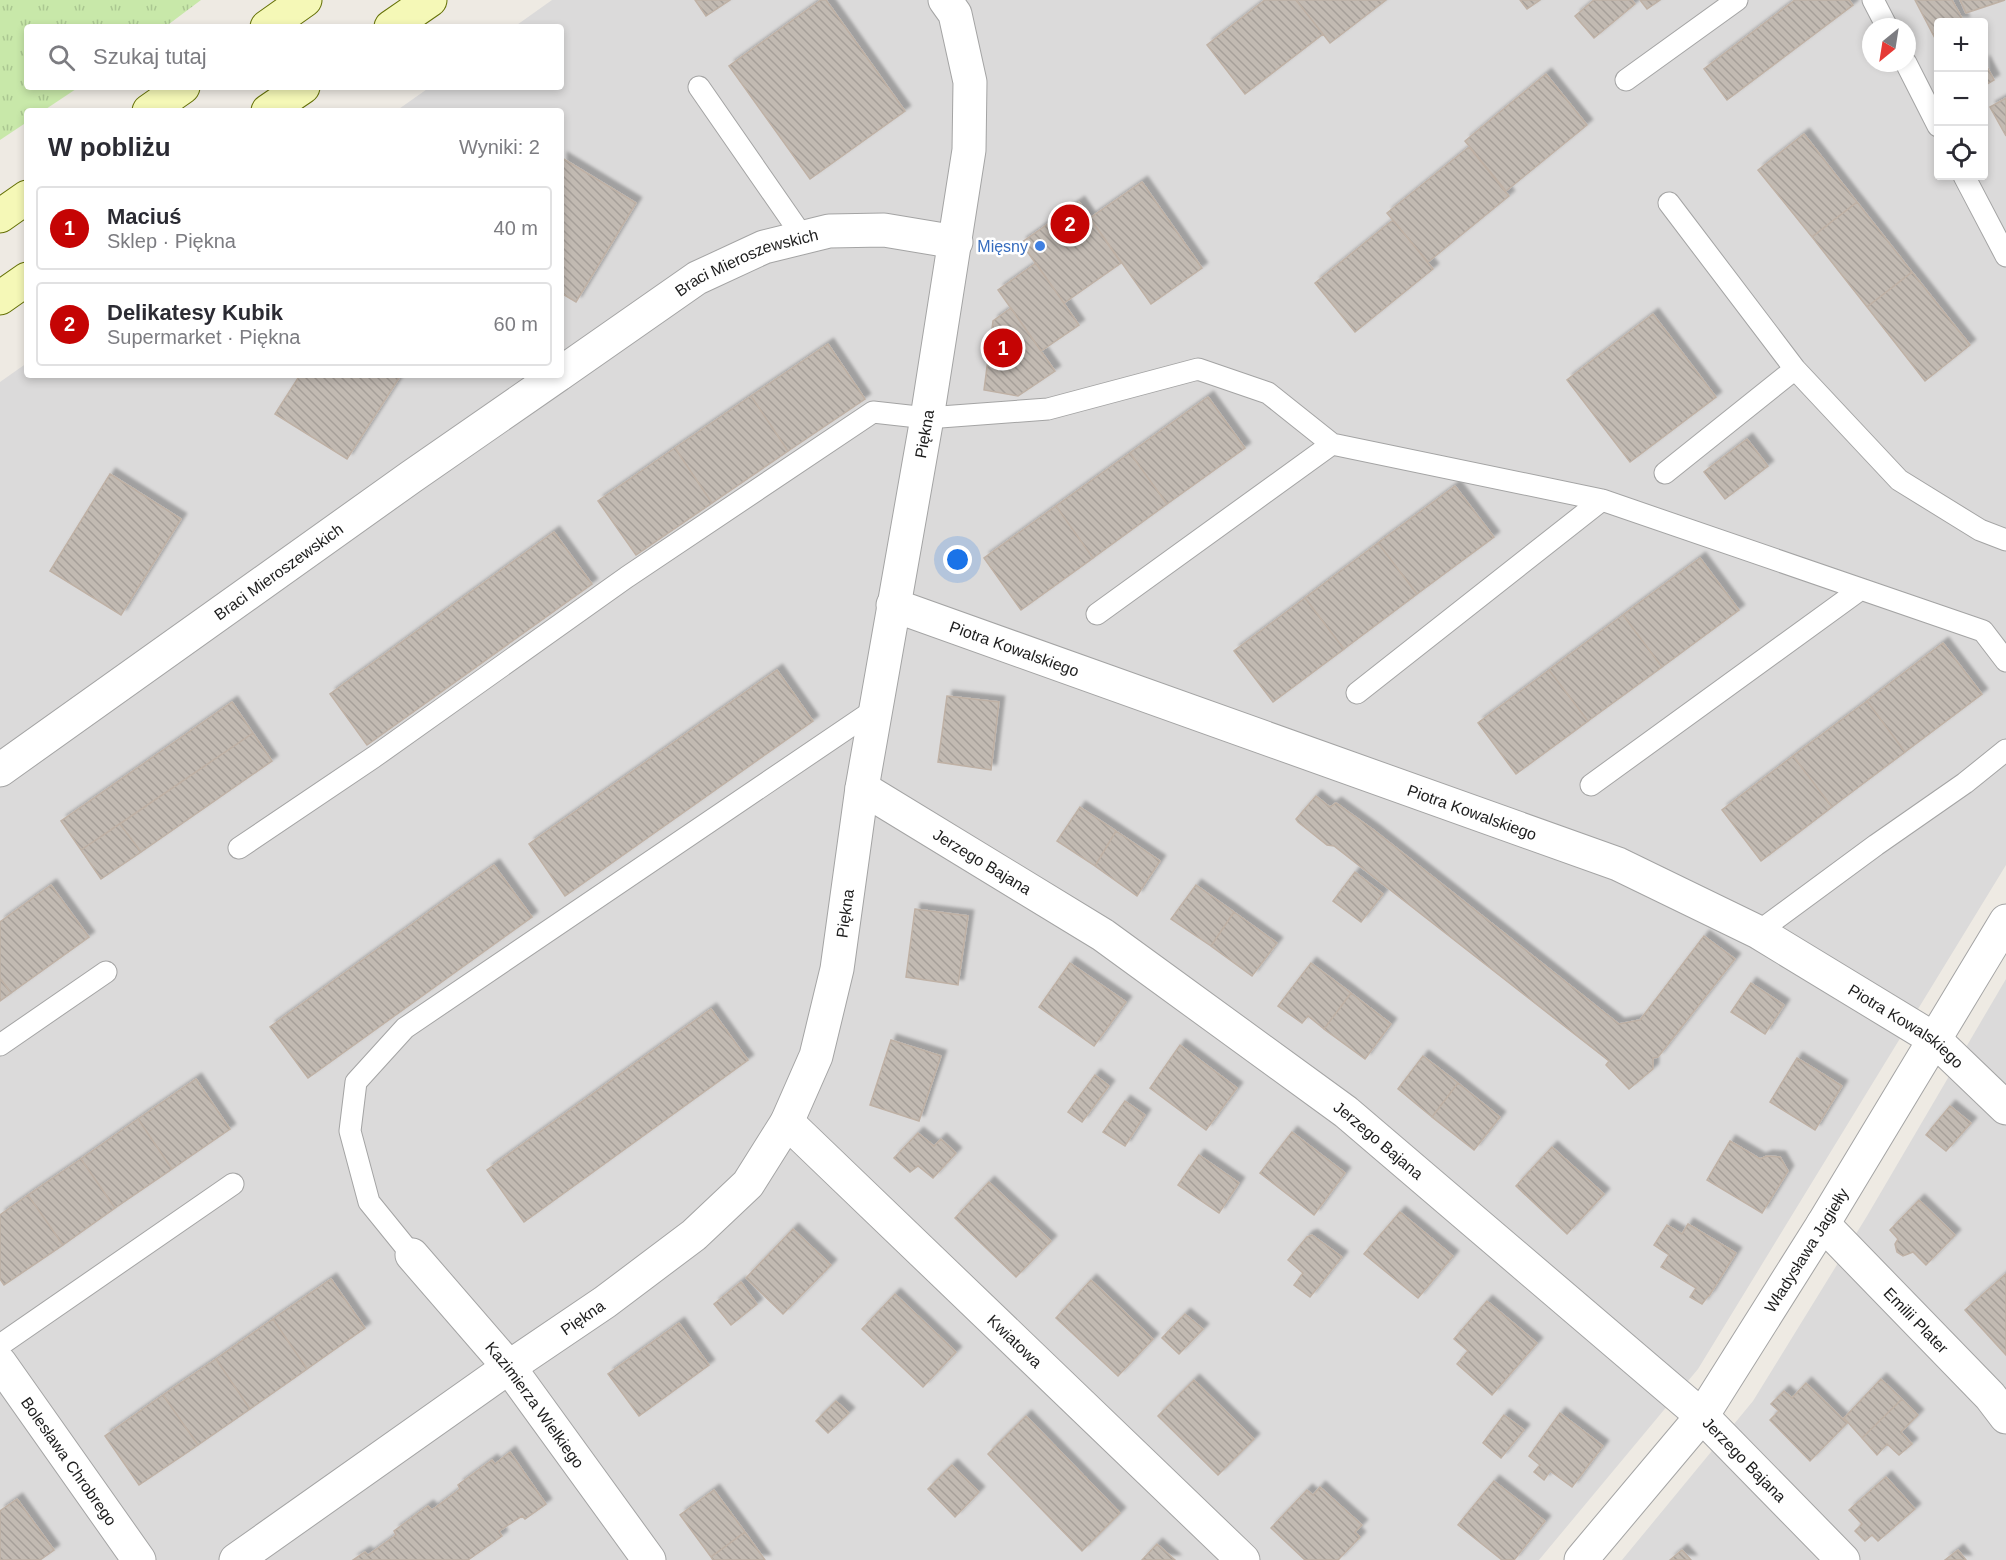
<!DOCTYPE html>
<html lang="pl">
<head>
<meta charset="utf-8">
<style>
  body { margin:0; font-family:Helvetica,sans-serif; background:#f2f2f3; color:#2b2b33 }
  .controls { position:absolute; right:18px; top:18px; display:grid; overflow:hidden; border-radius:6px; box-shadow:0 3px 9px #0003 }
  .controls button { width:54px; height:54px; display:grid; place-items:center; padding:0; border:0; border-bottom:2px solid #e1e1e2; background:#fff; color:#2b2b33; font:30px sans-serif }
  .compass { position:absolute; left:1862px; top:18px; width:54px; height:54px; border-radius:50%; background:#fff; box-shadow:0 3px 9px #0003; rotate:210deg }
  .you { position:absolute; left:958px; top:560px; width:21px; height:21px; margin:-15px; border:4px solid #fff; border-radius:50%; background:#1a73e8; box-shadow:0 0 0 9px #1a73e833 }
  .badge { display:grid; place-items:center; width:39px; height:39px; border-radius:50%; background:#c50404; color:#fff; font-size:20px; font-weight:700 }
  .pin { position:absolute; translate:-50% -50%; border:3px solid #fff; box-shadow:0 2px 6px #0006 }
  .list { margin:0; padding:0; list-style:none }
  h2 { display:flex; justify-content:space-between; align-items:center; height:78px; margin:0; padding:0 24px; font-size:26px }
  h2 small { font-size:20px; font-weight:400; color:#7c7c81 }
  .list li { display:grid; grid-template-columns:39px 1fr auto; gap:18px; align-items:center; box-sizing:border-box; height:84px; margin:0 12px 12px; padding:0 12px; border:2px solid #e1e1e2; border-radius:6px }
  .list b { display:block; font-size:22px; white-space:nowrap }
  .list p { margin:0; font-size:20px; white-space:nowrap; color:#7c7c81 }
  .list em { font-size:20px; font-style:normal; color:#7c7c81 }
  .icon { flex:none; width:33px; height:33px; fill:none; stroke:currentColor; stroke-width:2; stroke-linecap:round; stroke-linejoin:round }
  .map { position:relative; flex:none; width:2006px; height:1560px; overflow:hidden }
  .search { position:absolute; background:#fff; box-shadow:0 3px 9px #0003; left:24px; top:24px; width:540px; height:66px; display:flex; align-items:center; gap:15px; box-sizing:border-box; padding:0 21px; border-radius:6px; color:#7c7c81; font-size:22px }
  .panel { position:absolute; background:#fff; box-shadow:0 3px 9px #0003; left:24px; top:108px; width:540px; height:270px; border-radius:6px }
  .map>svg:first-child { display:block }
</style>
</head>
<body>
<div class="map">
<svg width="2006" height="1560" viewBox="0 0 2006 1560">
  <defs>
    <pattern id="grass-tufts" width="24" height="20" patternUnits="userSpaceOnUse" patternTransform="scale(1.5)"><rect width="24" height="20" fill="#c8e8a9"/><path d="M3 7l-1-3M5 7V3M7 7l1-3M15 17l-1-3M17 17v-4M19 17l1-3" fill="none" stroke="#abc791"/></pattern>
    <pattern id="building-back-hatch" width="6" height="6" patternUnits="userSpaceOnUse" patternTransform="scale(1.5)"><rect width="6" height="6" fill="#c2bab2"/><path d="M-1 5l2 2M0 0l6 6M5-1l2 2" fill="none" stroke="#a69f99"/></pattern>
    <filter id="shadow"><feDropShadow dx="5.5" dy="-5.5" stdDeviation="1.5" flood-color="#0004"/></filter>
  </defs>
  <rect width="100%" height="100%" fill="#eeeae3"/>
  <path fill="#dbdada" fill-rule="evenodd" d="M552,0H2006V865L1698,1369L1539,1560H0V382L27,363V375H561V111H396L430,87H561V27H514ZM1938,22H1984V176H1938ZM1871,27H1907V63H1871Z
    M2006,979V1560H1622L1753,1401L1867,1216Z"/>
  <path fill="url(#grass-tufts)" d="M0,0H201L165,27H27V87H79L43,111H27V122L0,140Z"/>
  <path fill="url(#building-back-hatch)" stroke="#bfb1a5" stroke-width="1.5" filter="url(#shadow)" d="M695,0H730L706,16Z
    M821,0H826L905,111L810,179L729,66Z
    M1265,0H1296L1323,34L1245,94L1207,45Z
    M1296,0H1386L1330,43Z
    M1520,0H1540L1527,9Z
    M1594,0H1632L1635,4L1594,38L1575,16Z
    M1640,0H1660L1647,9Z
    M1795,0H1849L1853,5L1727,100L1704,69Z
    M1915,0H1952L1964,22H1938V44Z
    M1960,0H2005L1966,13Z
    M1984,61L1994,80L1984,86Z
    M1546,74L1587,125L1506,191L1465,141Z
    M2006,98V136L1990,107Z
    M1804,134L1857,202L1812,237L1758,170Z
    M1469,147L1509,196L1428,262L1387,213Z
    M562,158L636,203L576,302L561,293Z
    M1142,182L1202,268L1151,304L1090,218Z
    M1079,202L1121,263L1064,303L1021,243Z
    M1857,202L1912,272L1867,307L1812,237Z
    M1393,220L1433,269L1355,332L1315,283Z
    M1036,263L1079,325L1041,351L998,290Z
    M1912,272L1970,345L1925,381L1867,307Z
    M1011,308L1055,371L1018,396L984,390L993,321Z
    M1653,314L1716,397L1630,462L1567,380Z
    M828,344L865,399L788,451L751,396Z
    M300,375H401L347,459L275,414Z
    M751,396L788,451L712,503L675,448Z
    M1208,397L1245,448L1167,504L1130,453Z
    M1747,439L1768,466L1725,499L1704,472Z
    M675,448L712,503L636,555L598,501Z
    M1130,453L1167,504L1093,558L1056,506Z
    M110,474L181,519L121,615L50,571Z
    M1455,486L1494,537L1417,594L1378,543Z
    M1056,506L1093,558L1021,610L984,558Z
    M554,532L592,584L367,745L330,694Z
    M1378,543L1417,594L1344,649L1305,598Z
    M1700,558L1739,610L1662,667L1623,615Z
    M1305,598L1344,649L1273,702L1234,651Z
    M1623,615L1662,667L1588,721L1549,670Z
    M1943,643L1982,694L1905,752L1867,701Z
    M777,670L813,721L565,896L529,844Z
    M1549,670L1588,721L1516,774L1478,723Z
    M947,696L999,702L991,770L938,762Z
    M1867,701L1905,752L1832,807L1793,756Z
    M232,702L253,733L81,850L61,821Z
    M253,733L272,761L141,852L120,824Z
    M1793,756L1832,807L1761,861L1722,810Z
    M1316,796L1330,807L1336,803L1375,831L1619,1024L1640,1020L1704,936L1735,959L1658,1057L1653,1058V1069L1629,1089L1606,1065L1609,1061L1334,846L1327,845L1298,822L1296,819Z
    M1080,807L1116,831L1095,866L1057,841Z
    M120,824L141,852L101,879L81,850Z
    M1116,831L1160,861L1137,896L1095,866Z
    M494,865L532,917L308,1078L270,1027Z
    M1355,872L1383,894L1361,922L1333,901Z
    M51,885L89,937L11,993L0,978V922Z
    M1196,885L1234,912L1211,946L1171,919Z
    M915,909L968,916L958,985L906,977Z
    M1234,912L1277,943L1252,976L1211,946Z
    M1070,963L1126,1002L1094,1046L1039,1007Z
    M1311,963L1351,993L1324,1029L1308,1016L1302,1023L1278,1006Z
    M0,978L11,993L0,1001Z
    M1751,983L1784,1005L1765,1034L1731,1012Z
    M1351,993L1391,1024L1365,1059L1324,1029Z
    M711,1009L748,1060L524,1222L487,1170Z
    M891,1040L941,1056L919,1121L870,1105Z
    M1180,1045L1237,1088L1206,1130L1150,1088Z
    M1423,1056L1458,1083L1432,1117L1398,1089Z
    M1797,1058L1842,1086L1815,1130L1770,1102Z
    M1095,1075L1109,1086L1082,1122L1068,1112Z
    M196,1079L230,1129L172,1169L138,1119Z
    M1458,1083L1500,1117L1474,1150L1432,1117Z
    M1125,1101L1145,1115L1125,1146L1103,1132Z
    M1950,1106L1971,1123L1946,1151L1926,1135Z
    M138,1119L172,1169L115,1208L81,1159Z
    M1292,1132L1345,1173L1314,1215L1260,1173Z
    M918,1133L934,1146L941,1139L956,1153L933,1178L918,1166L910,1172L894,1158Z
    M1730,1141L1760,1159L1767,1156L1780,1157L1788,1171L1762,1213L1707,1180Z
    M1552,1147L1604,1194L1567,1234L1516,1186Z
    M1199,1155L1239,1183L1219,1213L1178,1185Z
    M81,1159L115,1208L63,1245L28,1195Z
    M989,1182L1051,1241L1016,1277L955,1218Z
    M28,1195L63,1245L4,1285L0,1279V1215Z
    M1919,1200L1955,1235L1926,1265L1913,1252L1903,1256L1897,1252L1895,1244L1898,1239L1890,1230Z
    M1400,1212L1453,1256L1418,1298L1364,1254Z
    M1688,1224L1736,1253L1709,1296H1708L1702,1304L1690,1297L1696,1288L1661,1267L1669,1255L1654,1245L1667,1225L1682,1234Z
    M793,1229L831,1265L783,1314L746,1278Z
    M1312,1235L1342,1257L1310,1297L1294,1285L1303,1273L1288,1260L1307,1237Z
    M2006,1274V1355L1965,1310Z
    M331,1279L365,1328L307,1369L273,1319Z
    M1091,1280L1153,1339L1118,1376L1056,1318Z
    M741,1282L757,1304L731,1325L714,1304Z
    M895,1294L956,1352L923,1387L862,1329Z
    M1487,1301L1537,1343L1492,1395L1457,1364L1468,1351L1454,1339Z
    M1185,1314L1203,1329L1179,1354L1162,1338Z
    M273,1319L307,1369L250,1409L216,1359Z
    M679,1323L709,1365L639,1416L608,1374Z
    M216,1359L250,1409L198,1445L163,1395Z
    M1881,1379L1902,1399L1862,1438L1844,1418Z
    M1194,1380L1254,1439L1218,1475L1158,1416Z
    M1806,1383L1847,1423L1810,1461L1770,1420L1779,1411L1771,1404L1784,1391L1792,1398Z
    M163,1395L198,1445L139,1485L105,1436Z
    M1902,1399L1918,1415L1901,1432L1912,1444L1899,1455L1887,1444L1877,1455L1862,1438Z
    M836,1401L849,1413L828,1433L816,1421Z
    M1560,1413L1603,1446L1572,1487L1550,1471L1544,1480L1534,1472L1540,1465L1529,1456Z
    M1504,1415L1524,1430L1501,1458L1483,1443Z
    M1026,1416L1120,1513L1082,1551L988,1454Z
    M510,1452L546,1504L525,1519L522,1516L499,1531L502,1536L468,1560H353L365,1552L368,1555L396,1535L394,1531L428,1506L432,1510L460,1489L458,1485L492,1460L495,1464Z
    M952,1465L979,1492L955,1517L928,1489Z
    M1886,1477L1915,1509L1878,1541L1872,1535L1865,1541L1855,1531L1862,1524L1849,1510Z
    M1494,1481L1545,1521L1514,1560H1502L1458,1525Z
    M1320,1487L1362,1525L1355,1532L1360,1537L1338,1560H1305L1271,1528L1307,1490L1313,1495Z
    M714,1490L745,1532L711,1557L680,1515Z
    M17,1499L54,1550L40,1560H0V1511Z
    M745,1532L765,1560H713L711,1557Z
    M1157,1544L1175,1560H1142Z
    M1682,1550L1691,1560H1670Z
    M1958,1550L1966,1560H1945Z"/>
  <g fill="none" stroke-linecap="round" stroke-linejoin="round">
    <g stroke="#a4a4a4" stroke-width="23">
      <path id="lane" d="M1873,0L1887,27
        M1906,63L1938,126
        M1626,80L1737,0
        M699,87L803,237
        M1964,176L2006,256
        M1669,203L1795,369L1899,480L1980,530L2006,540
        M1665,473L1795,369
        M1097,614L1332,444
        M1357,693L1602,500
        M1591,785L1861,589
        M239,848L374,757L627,577L873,412L927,418L1048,409L1198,369L1268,393L1332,444L1602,500L1983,631L2006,661
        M1758,932L1876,845L1965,783L2006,750
        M0,1045L106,972
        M412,1255L369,1202L350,1131L356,1082L405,1028L877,708
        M0,1345L233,1184"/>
    </g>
    <g stroke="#a4a4a4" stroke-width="35">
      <g id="street">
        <path id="s1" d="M561,373L697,278L764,247L829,231L884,230L956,242"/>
        <path id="s2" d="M893,605L1618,864L1758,932L1934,1039L2006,1108"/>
        <path id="s3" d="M0,770L411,477L558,375"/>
        <path id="s4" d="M862,788L1103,935L1346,1112L1702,1416L1843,1560"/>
        <path id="s5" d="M787,1122L1243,1560"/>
        <path id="s6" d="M1823,1224L1990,1396L2006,1417"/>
        <path id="s7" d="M412,1255L509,1367L649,1560"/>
        <path id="s8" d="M0,1363L139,1560"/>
        <path id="s9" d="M236,1560L509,1367L605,1302L694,1235L748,1184L787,1122L816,1056L837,969L862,788L927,418L969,150L970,82L955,14L945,0"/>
        <path id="s10" d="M1581,1560L1702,1416L1823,1224L2006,921"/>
      </g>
    </g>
    <g stroke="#657107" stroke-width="35">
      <path id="secondary" d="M267,27L305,0
        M391,27L430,0
        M149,111L183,87
        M268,111L303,87
        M0,216L27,197
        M0,298L27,279"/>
    </g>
    <use href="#lane" stroke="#fff" stroke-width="21"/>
    <use href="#street" stroke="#fff" stroke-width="33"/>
    <use href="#secondary" stroke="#f5f8b7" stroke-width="33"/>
  </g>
  <circle fill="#3f7fe0" stroke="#fff" stroke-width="2" cx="1040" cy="246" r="6"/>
  <g text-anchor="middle" stroke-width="5" stroke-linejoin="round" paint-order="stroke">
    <g font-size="16" fill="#366cbe" stroke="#fff" text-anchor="end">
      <text x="1028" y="252">Mięsny</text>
    </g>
    <g font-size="16" fill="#1d1d1d" stroke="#fff">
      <text dy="6" stroke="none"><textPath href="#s1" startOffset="218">Braci Mieroszewskich</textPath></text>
      <text dy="6" stroke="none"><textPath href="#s9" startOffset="1413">Piękna</textPath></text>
      <text dy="6" stroke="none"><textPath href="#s3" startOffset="342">Braci Mieroszewskich</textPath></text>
      <text dy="6" stroke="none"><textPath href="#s2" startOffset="129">Piotra Kowalskiego</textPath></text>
      <text dy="6" stroke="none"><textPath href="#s2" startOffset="615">Piotra Kowalskiego</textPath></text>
      <text dy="6" stroke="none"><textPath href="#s4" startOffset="141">Jerzego Bajana</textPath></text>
      <text dy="6" stroke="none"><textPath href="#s9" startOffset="927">Piękna</textPath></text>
      <text dy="6" stroke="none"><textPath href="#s2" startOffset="1101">Piotra Kowalskiego</textPath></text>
      <text dy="6" stroke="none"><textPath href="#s4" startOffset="626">Jerzego Bajana</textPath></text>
      <text dy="6" stroke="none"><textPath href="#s10" startOffset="384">Władysława Jagiełły</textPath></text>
      <text dy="6" stroke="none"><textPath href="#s9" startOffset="423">Piękna</textPath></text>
      <text dy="6" stroke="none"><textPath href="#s6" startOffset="134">Emilii Plater</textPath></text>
      <text dy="6" stroke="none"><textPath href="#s5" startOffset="316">Kwiatowa</textPath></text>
      <text dy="6" stroke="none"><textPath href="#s7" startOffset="194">Kazimierza Wielkiego</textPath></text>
      <text dy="6" stroke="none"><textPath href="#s4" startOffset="1112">Jerzego Bajana</textPath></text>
      <text dy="6" stroke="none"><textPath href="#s8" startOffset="120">Bolesława Chrobrego</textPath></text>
    </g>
  </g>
</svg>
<div class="controls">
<button>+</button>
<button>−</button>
<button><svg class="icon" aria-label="locate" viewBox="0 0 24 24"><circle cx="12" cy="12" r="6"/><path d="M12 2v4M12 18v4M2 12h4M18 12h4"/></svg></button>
</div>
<svg class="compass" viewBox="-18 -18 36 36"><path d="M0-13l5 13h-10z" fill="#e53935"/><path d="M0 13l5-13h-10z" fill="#7c7c81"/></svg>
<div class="you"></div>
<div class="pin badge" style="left:1003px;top:348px">1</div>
<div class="pin badge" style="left:1070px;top:224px">2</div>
<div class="search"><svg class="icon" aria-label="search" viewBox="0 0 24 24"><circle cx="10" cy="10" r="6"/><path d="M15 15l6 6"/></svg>Szukaj tutaj</div>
<section class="panel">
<h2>W pobliżu<small>Wyniki: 2</small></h2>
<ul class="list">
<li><span class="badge">1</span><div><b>Maciuś</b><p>Sklep · Piękna</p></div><em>40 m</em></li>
<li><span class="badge">2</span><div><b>Delikatesy Kubik</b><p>Supermarket · Piękna</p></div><em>60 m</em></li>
</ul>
</section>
</div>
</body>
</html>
